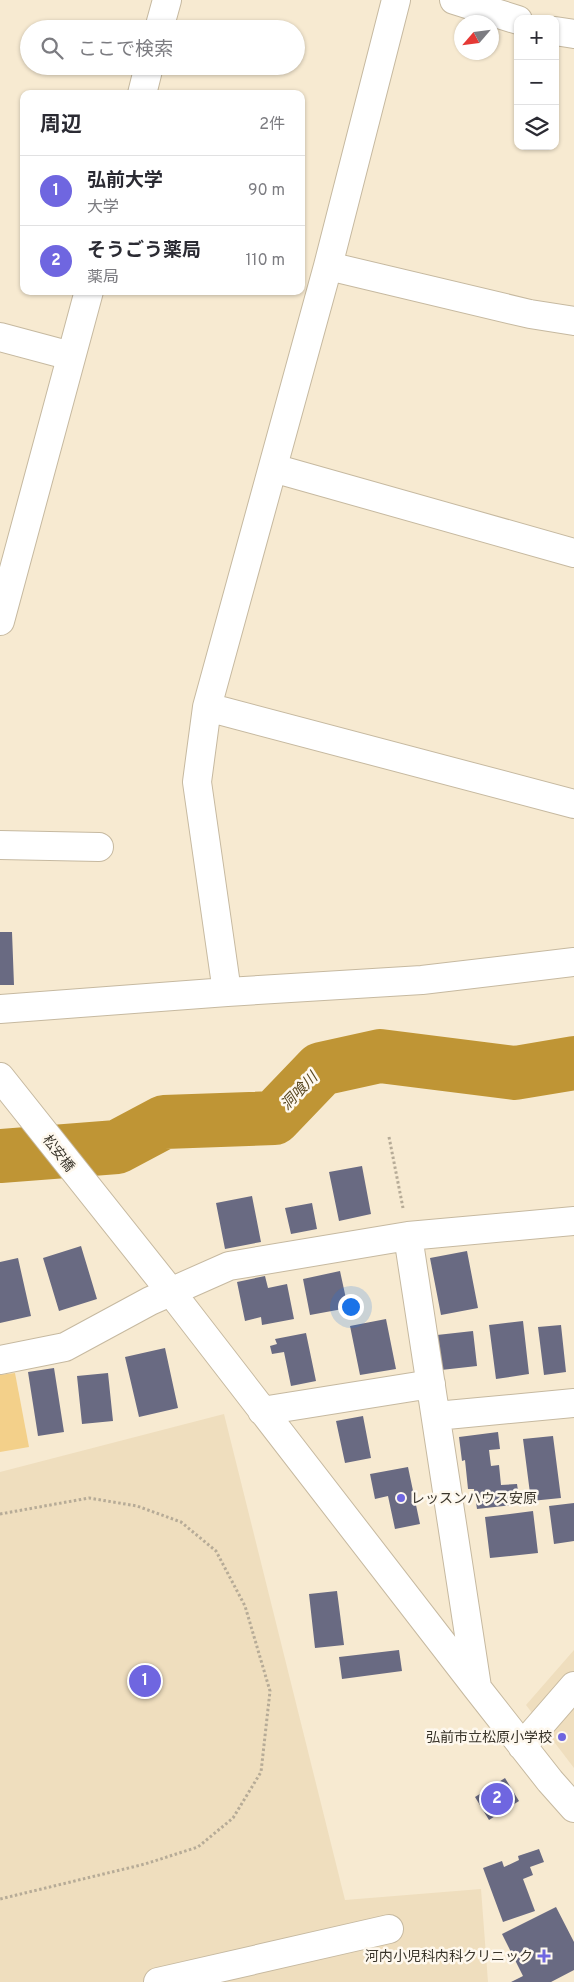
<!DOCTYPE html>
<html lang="ja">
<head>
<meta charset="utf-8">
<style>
  body { margin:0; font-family:Overpass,"Noto Sans JP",sans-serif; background:#f7f7f7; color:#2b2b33 }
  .controls { position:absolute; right:15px; top:15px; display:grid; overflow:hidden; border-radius:10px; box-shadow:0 1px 4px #0004 }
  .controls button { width:45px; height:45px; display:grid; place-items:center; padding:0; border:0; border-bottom:1px solid #e1e1e2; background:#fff; color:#2b2b33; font:25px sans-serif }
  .compass { position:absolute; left:454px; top:15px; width:45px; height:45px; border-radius:50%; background:#fff; box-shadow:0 1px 4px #0004; rotate:242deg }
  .you { position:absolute; left:350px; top:1306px; width:18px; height:18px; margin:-12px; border:4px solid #fff; border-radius:50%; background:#1a73e8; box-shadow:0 0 0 8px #1a73e833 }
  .badge { display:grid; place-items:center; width:32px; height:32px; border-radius:50%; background:#6f66e0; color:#fff; font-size:16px; font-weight:700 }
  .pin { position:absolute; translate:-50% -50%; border:2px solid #fff; box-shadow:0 1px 5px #0006 }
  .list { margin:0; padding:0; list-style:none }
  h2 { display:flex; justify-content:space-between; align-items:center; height:65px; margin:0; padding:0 20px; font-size:21px }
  h2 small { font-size:16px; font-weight:400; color:#7c7c81 }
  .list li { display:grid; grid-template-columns:32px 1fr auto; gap:15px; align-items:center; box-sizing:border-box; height:70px; padding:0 20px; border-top:1px solid #e1e1e2 }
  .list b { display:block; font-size:19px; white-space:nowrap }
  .list p { margin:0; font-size:16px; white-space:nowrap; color:#7c7c81 }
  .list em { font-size:16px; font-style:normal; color:#7c7c81 }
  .icon { flex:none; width:28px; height:28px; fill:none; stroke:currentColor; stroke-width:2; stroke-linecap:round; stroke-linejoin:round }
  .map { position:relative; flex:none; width:574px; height:1982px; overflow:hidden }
  .search { position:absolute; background:#fff; box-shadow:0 1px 4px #0004; left:20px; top:20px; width:285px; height:55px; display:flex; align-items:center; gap:12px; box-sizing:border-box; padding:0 18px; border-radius:28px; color:#7c7c81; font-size:19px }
  .panel { position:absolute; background:#fff; box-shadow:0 1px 4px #0004; left:20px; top:90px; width:285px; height:205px; border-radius:10px }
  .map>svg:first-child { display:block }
</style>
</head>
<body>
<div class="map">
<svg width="574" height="1982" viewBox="0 0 574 1982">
  <rect width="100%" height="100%" fill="#f7ead1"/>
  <path fill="#efdebe" d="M224,1414L345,1900L481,1889L488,1982H0V1472Z
    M574,1650V1768L526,1705Z"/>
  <path fill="#f3d08a" d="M15,1373L29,1447L0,1452V1375Z"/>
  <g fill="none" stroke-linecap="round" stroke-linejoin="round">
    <path stroke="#bf9535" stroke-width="54" d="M0,1156L117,1147L164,1122L274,1118L321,1069L380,1056L515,1073L574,1063"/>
  </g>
  <path fill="#696a82" d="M0,932H12L14,985H0Z
    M362,1166L371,1214L339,1221L329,1172Z
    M252,1196L261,1242L225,1249L216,1203Z
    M312,1203L317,1229L291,1234L285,1208Z
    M81,1246L97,1299L59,1311L43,1258Z
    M467,1251L478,1308L441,1315L430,1258Z
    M18,1258L31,1316L0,1323V1262Z
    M340,1271L348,1308L310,1315L303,1279Z
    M265,1276L268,1288L287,1284L294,1319L262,1325L261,1317L245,1321L237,1282Z
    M386,1319L396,1369L360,1375L350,1326Z
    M523,1321L529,1374L496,1379L489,1325Z
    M561,1325L566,1372L544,1375L538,1327Z
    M473,1331L477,1366L441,1370L437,1335Z
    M306,1333L316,1381L291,1386L284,1352L272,1354L270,1346L277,1344L275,1339Z
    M165,1348L178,1408L139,1417L125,1357Z
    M54,1368L64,1432L38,1436L28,1372Z
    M108,1373L113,1421L82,1424L77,1376Z
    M363,1416L371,1458L345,1463L336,1421Z
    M498,1432L500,1449L489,1450L491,1466L499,1465L501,1485L517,1484L520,1504L477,1509L474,1489H468L465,1460L462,1461L459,1437Z
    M553,1436L561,1498L531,1501L523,1439Z
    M408,1467L420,1524L395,1529L388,1496L375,1499L370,1474Z
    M574,1503V1541L554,1544L549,1506Z
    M533,1511L538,1553L490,1558L485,1517Z
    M337,1591L344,1645L315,1648L309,1594Z
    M399,1650L402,1671L342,1679L339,1657Z
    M505,1778L519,1801L489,1820L475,1797Z
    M539,1849L544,1862L530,1867L533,1875L523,1879L535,1911L503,1922L483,1868L502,1861L504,1867L519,1860L518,1856Z
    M556,1907L574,1942V1970L551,1982H511L523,1976L502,1934Z"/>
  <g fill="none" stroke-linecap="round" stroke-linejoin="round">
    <g stroke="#c6b9a0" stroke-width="30">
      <path id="minor" d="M396,0L328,266L207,707L574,804
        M454,0L518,20
        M159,29L167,0
        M555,31L574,34
        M142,94L149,66
        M328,266L530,314L574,321
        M0,337L71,356
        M273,468L574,553
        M0,621L89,291
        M207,707L197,782L227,992
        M0,845L99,847
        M0,1009L227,992L422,980L574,962
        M0,1077L171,1292L477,1688L550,1781L574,1808
        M408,1236L477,1687
        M0,1360L65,1347L150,1301L229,1266L408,1236L574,1221
        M262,1411L431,1384
        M436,1416L574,1403
        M522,1746L574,1686
        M158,1982L389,1929"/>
    </g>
    <path stroke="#b6ab97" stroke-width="3" stroke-dasharray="2.5 2.5" stroke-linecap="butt" d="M389,1137L403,1208
      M0,1514L89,1498L137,1506L181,1522L216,1551L245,1606L270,1691L261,1772L233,1818L198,1847L145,1864L0,1899"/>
    <use href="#minor" stroke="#fff" stroke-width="28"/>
  </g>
  <g fill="#6f66e0" stroke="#fef8ee" stroke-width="2">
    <circle cx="401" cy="1498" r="5"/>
    <circle cx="562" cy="1737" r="5"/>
    <path d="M541.5 1948.5h5v5h5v5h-5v5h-5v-5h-5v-5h5z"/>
  </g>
  <g text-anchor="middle" stroke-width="5" stroke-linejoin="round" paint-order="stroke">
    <g font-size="14" fill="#39342a" stroke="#fef8ee">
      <text transform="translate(59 1153) rotate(52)" y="5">松安橋</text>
    </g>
    <g font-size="14" fill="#39342a" stroke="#fef8ee" text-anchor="end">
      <text x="411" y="1503" text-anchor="start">レッスンハウス安原</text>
      <text x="552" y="1742">弘前市立松原小学校</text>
      <text x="533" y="1961">河内小児科内科クリニック</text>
    </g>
    <g font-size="15" font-style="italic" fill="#594720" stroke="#fef8ee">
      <text transform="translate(299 1091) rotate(-46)" y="5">洞喰川</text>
    </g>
  </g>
</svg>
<div class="controls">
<button>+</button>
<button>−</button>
<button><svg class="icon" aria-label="layers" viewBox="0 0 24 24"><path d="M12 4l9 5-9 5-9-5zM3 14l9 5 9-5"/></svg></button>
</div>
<svg class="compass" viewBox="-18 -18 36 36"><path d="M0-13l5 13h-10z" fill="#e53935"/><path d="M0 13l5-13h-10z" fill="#7c7c81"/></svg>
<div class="you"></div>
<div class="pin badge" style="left:145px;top:1681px">1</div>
<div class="pin badge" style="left:497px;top:1799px">2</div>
<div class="search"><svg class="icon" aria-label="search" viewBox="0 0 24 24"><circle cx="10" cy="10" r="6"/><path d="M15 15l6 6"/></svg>ここで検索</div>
<section class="panel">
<h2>周辺<small>2件</small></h2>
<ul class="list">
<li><span class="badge">1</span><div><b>弘前大学</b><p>大学</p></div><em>90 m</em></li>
<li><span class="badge">2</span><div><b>そうごう薬局</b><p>薬局</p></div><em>110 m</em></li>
</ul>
</section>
</div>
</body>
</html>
